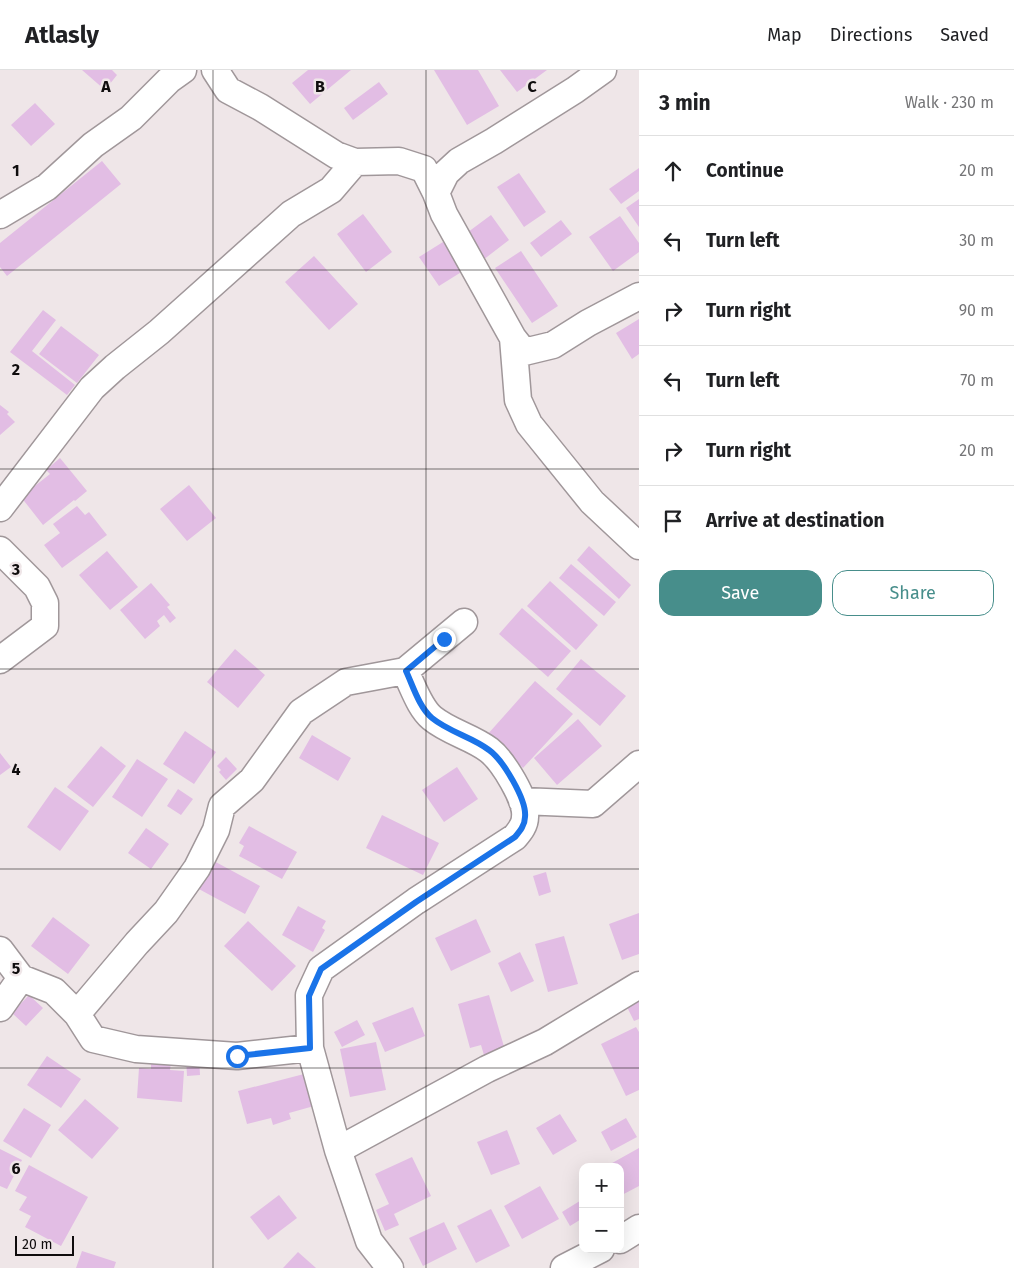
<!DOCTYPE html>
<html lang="en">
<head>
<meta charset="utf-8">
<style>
  body { margin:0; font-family:"Fira Sans",sans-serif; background:#f6f6f6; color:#202124 }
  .controls { position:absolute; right:15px; bottom:15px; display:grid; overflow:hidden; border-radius:10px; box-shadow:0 5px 20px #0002 }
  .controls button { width:45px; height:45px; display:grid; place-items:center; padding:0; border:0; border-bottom:1px solid #e0e0e0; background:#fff; color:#202124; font:25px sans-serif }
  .scale { position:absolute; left:15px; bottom:12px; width:59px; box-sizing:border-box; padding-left:5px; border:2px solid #0f0c0d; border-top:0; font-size:14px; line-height:18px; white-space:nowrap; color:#0f0c0d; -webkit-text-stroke:4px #efe6e8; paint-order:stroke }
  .stop { position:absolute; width:15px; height:15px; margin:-11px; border:4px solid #1a73e8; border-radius:50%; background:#fff }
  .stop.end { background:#1a73e8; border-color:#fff; box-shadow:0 1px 5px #0008 }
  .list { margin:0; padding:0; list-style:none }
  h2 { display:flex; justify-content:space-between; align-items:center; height:65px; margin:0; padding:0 20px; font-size:21px }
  h2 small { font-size:16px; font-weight:400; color:#757577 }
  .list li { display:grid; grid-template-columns:32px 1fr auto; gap:15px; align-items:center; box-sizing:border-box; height:70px; padding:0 20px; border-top:1px solid #e0e0e0 }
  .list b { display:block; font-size:19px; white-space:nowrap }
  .list em { font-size:16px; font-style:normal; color:#757577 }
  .actions { display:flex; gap:10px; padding:15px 20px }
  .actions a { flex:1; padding:11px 0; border:1px solid #478e8b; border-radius:15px; text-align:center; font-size:18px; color:#478e8b }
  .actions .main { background:#478e8b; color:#fff }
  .icon { flex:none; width:28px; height:28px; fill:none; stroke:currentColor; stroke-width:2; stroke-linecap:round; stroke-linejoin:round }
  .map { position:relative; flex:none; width:639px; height:1198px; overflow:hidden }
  header { display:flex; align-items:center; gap:30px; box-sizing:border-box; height:70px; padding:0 25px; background:#fff; border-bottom:1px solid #e0e0e0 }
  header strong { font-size:24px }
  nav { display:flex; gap:28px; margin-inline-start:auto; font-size:18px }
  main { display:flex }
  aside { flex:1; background:#fff }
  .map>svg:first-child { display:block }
</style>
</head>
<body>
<header>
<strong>Atlasly</strong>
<nav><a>Map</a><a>Directions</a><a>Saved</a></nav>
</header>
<main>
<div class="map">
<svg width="639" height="1198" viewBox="0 0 639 1198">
  <rect width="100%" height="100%" fill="#efe6e8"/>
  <path fill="#e2bde4" d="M82,0H112L117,5L105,20Z
    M308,0H351L310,34L292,13Z
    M434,0H478L499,36L467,55Z
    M500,0H547L517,22Z
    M379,12L388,24L353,50L344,38Z
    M35,33L55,54L31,76L11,55Z
    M102,91L121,114L7,206L0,197V173Z
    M639,98V121L621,134L609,119Z
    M519,103L546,142L524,157L497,117Z
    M639,129V157L626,138Z
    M363,144L392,182L366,202L337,164Z
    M491,145L509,170L483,190L464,165Z
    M620,146L639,173V182L613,201L589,167Z
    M561,150L572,164L541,187L530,173Z
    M443,172L463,201L439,216L419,187Z
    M521,181L558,236L532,253L495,198Z
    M314,186L358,234L329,260L285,212Z
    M43,240L56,250L32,281L75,315L67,325L10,282Z
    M639,249V284L632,289L616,263Z
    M61,256L99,285L77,313L39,284Z
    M0,335L9,342L7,344L15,352L0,365Z
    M60,388L87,421L75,431L74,430L43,455L21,427L50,404L46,400Z
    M189,415L216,448L187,471L160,439Z
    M77,436L85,445L89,442L107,465L62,498L44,475L60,463L53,454Z
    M589,476L631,515L619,529L577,490Z
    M107,481L138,517L110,540L79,505Z
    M571,494L616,532L604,546L559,508Z
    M550,511L598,555L576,580L527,536Z
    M151,513L170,535L167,537L176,548L170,553L164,545L157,551L160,556L145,569L120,540Z
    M522,538L571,581L548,607L499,564Z
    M235,579L265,605L238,638L207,612Z
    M581,589L626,626L600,656L556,619Z
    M535,611L573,644L523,698L487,665Z
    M578,649L602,676L557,715L534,688Z
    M185,661L216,682L194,714L163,694Z
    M312,665L351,688L338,711L299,688Z
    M101,676L126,696L93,737L67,717Z
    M0,683L11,697L0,705Z
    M226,687L237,699L226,710L219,702L221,700L217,696Z
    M137,689L168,709L142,747L112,727Z
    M457,697L478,729L444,752L422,720Z
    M55,717L89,741L60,781L27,757Z
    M178,719L193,729L181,745L167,736Z
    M382,745L439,773L423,805L366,778Z
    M249,756L297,782L282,809L239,786L244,776L239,773Z
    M146,758L169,774L151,799L128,783Z
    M212,790L260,816L245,844L197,818Z
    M546,802L551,822L539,826L533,806Z
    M298,836L326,851L322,858L325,860L313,882L282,865Z
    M639,843V884L622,890L609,854Z
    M53,847L90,875L68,904L31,876Z
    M476,849L491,882L451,901L435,868Z
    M248,851L296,896L272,921L224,876Z
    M564,866L578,914L548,922L535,874Z
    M520,882L534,911L511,922L498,893Z
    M29,925L43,938L26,956L12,943Z
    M489,925L507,987L486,992L481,975L470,978L458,934Z
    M639,929V949L634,951L626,935Z
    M413,937L425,966L385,982L372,953Z
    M357,950L365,965L342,977L334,962Z
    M636,957L639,962V1020L626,1026L601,974Z
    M376,972L386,1020L350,1027L340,979Z
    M47,986L81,1009L61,1038L27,1015Z
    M199,986L200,1005L187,1006L186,987Z
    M151,992L171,993L170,1000L184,1001L182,1032L137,1028L139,998L151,999Z
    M304,1004L314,1036L289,1043L291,1049L273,1055L271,1048L247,1054L238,1021Z
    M85,1029L119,1058L92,1089L58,1060Z
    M24,1038L51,1055L31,1088L3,1071Z
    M560,1044L577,1071L553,1085L536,1058Z
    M626,1048L637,1067L611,1081L601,1062Z
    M507,1060L520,1094L491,1105L477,1072Z
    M639,1078V1116L620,1126V1097H605Z
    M0,1079L22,1090L7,1119L0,1116Z
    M412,1087L431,1126L394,1144L399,1155L385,1161L376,1140L389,1134L375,1104Z
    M29,1095L88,1127L61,1176L25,1157L31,1146L19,1140L27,1127L15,1121Z
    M540,1116L559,1149L522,1169L504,1136Z
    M279,1125L297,1148L268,1170L250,1147Z
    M583,1129V1148L570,1156L562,1142Z
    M491,1139L510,1176L476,1193L457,1156Z
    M444,1152L457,1179L423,1196L409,1168Z
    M82,1181L116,1192L114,1198H76Z
    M298,1182L316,1198H283Z"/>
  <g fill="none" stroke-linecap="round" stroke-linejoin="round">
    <g stroke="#a0979a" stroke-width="29">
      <path id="minor" d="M215,0L228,20L260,37L336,85L355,92L399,91L424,99L436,123L444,144L513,268L524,282L553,275L588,253L639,226
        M436,123L446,103L459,91L494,71L575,20L603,0
        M0,145L47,117L93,75L131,48L169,10L183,0
        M513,268L518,330L529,354L592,432L639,476
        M0,438L92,318L115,297L159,262L291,144L331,120L355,92
        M0,480L37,517L45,533V556L0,590
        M522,731L593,734L639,694
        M0,880L21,908
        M0,938L21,908L54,921L77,944L93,969L136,979L237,986L310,978
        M77,944L137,873L166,842L197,798L216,760L222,736L252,710L301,642L346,612L405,601
        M338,1080L487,999L545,972L639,915
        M620,1170L639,1158
        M390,1198L369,1171L338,1080L310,978L309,925L321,899L416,831L515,767C520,761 525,755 525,747C527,730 503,691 489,680C472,667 449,662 432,648C419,637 413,616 405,601L464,552
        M564,1198L601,1179"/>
    </g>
    <use href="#minor" stroke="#fff" stroke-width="26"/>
  </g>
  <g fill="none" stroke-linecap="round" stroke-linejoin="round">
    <path stroke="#1a73e8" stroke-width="6" d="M237,986L310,978L309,926L321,899L416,832L515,767C520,761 525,755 525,747C527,730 503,690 489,680C472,667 449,662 432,648C419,637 413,616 406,601L444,569"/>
  </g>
  <path fill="none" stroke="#0f0c0d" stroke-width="1" stroke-opacity="0.55" d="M213,0V1198M426,0V1198M0,200H639M0,399H639M0,599H639M0,799H639M0,998H639"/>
  <g font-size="16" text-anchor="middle" font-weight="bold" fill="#0f0c0d" stroke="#efe6e8" stroke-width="5" stroke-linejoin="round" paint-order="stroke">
    <text x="106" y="22">A</text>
    <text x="320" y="22">B</text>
    <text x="532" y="22">C</text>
    <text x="16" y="106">1</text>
    <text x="16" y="305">2</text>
    <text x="16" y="505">3</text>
    <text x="16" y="705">4</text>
    <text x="16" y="904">5</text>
    <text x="16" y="1104">6</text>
  </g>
</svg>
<div class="controls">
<button>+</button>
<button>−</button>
</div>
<div class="scale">20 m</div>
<div class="stop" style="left:237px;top:986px"></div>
<div class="stop end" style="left:444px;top:569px"></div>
</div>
<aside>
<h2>3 min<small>Walk · 230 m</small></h2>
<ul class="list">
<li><svg class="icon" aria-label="ahead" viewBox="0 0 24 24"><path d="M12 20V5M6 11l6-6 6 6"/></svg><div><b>Continue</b></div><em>20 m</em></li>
<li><svg class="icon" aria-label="left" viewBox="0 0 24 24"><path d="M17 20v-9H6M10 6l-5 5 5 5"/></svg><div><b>Turn left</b></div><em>30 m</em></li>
<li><svg class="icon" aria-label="right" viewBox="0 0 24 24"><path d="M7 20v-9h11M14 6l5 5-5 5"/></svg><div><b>Turn right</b></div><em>90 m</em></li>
<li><svg class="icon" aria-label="left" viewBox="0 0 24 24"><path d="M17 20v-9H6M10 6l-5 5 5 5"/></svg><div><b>Turn left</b></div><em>70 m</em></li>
<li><svg class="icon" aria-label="right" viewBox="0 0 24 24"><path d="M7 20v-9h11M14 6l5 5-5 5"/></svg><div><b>Turn right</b></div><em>20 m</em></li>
<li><svg class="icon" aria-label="arrive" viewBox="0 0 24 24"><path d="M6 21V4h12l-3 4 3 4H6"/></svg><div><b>Arrive at destination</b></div></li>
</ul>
<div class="actions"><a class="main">Save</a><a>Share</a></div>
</aside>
</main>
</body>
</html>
